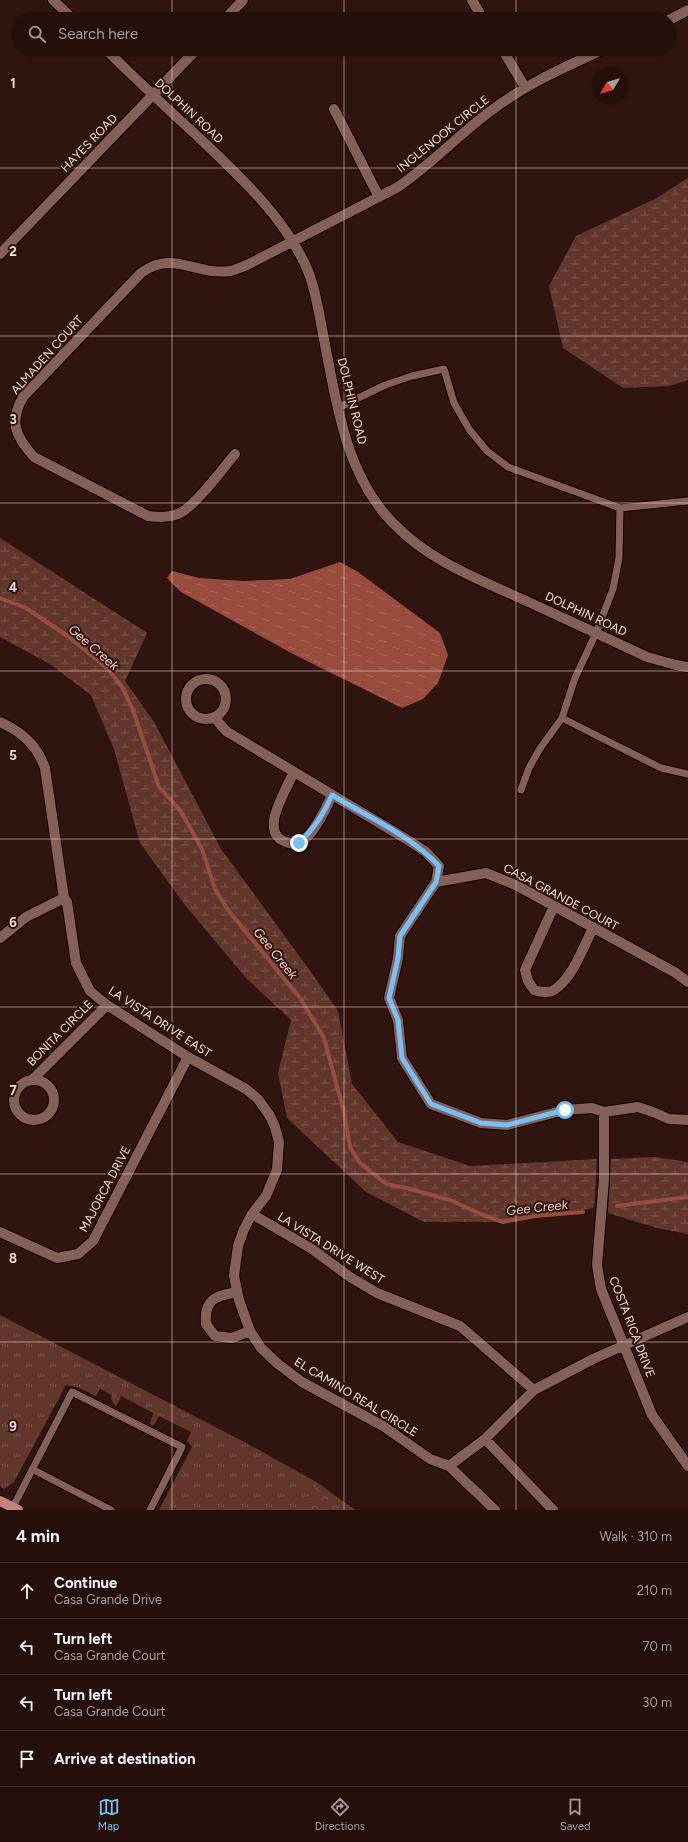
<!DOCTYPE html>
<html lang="en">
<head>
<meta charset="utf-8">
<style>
  body { margin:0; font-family:Figtree,sans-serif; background:#301d19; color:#f1f3f6 }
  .compass { position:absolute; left:592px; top:68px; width:36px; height:36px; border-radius:50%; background:#240f0b; box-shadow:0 1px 3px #0004; rotate:232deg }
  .stop { position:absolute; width:12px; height:12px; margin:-9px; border:3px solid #77c0f7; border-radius:50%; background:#fff }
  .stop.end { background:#77c0f7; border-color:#fff; box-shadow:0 1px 4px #0008 }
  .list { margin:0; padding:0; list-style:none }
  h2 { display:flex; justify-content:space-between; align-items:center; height:52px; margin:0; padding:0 16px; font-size:17px }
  h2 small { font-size:13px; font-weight:400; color:#a39c9d }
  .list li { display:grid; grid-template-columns:26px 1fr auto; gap:12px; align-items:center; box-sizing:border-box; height:56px; padding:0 16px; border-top:1px solid #412f2c }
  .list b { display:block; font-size:15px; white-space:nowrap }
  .list p { margin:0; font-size:13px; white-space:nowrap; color:#a39c9d }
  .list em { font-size:13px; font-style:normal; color:#a39c9d }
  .icon { flex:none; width:22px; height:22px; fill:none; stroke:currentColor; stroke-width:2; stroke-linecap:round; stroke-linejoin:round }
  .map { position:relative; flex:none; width:688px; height:1510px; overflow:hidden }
  .search { position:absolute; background:#240f0b; box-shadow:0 1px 3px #0004; left:12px; right:12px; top:12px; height:44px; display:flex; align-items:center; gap:10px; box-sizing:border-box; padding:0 14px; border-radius:22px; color:#a39c9d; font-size:15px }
  .sheet { height:276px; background:#240f0b }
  nav { display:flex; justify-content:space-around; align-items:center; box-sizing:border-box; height:56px; border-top:1px solid #412f2c; background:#240f0b; font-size:11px; color:#a39c9d }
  nav a { display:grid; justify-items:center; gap:2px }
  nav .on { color:#77c0f7 }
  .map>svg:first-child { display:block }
</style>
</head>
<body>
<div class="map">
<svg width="688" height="1510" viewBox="0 0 688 1510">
  <defs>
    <pattern id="grass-tufts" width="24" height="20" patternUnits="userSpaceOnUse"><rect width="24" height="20" fill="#61362d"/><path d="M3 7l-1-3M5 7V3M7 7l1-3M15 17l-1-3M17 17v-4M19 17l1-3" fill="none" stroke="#78534b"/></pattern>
    <pattern id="forest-crowns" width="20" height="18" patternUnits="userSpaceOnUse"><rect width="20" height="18" fill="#61362d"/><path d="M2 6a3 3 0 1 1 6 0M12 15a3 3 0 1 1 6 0" fill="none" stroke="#78534b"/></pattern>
    <pattern id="wetland-marsh" width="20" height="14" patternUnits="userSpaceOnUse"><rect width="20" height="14" fill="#61362d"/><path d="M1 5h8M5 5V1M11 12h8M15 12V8" fill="none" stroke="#78534b"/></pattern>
    <pattern id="water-ripples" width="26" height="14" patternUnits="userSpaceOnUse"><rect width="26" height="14" fill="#984c3d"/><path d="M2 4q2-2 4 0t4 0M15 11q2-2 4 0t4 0" fill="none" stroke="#a76558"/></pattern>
  </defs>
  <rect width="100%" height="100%" fill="#30140f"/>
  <path fill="url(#grass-tufts)" d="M0,1315L248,1444L318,1483L303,1510H159L192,1447L187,1441L191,1432L159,1416L154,1425H151L150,1423L153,1413L121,1396L117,1405L115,1406L111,1399L112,1395L100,1389L96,1396L77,1387L66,1385L14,1482L4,1489L0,1486Z"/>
  <path fill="url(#forest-crowns)" d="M318,1483L355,1510H302Z"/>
  <path fill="url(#wetland-marsh)" d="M688,178V380L670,386L623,388L563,348L549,286L576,236L655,199Z
    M0,538L147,633L125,681L154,722L221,849L311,972L338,1011L352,1084L398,1142L470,1166L597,1159L594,1208L514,1222H424L366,1192L287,1118L278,1073L291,1020L246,978L185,905L140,843L114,749L91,695L50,664L0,637Z
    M655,1157L688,1162V1234L657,1228L608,1213L611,1159Z"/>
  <path fill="url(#water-ripples)" d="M340,562L358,572L440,633L448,655L438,683L423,699L402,708L293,654L181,592L167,578L172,571L199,578L243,581L290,579Z"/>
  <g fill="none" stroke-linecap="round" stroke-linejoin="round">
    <path stroke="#984c3d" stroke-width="4" d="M0,598L26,608L69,637L109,670L122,687L133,710L159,787L180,810L202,849L215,889L228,910L300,998L324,1038L344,1112L350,1147L360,1163L386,1184L406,1188L450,1200L483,1215L503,1222L534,1216L583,1212
      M617,1206L688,1197"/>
    <g stroke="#160100" stroke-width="9">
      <path id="service" d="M338,408L385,385L412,376L444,369L454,403L469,429L487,451L508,467L620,508L688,501
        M562,718L661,768L688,774
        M521,790L529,768L539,750L562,718L575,678L596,633L613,589L619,558L620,508
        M32,1469L111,1510
        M13,1507L72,1392L182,1447L150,1510"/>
    </g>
    <g stroke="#160100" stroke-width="12">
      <path id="minor" d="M53,0L73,19
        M472,0L483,19
        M225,19L243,0
        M669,20L688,10
        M105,49C134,77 163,105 193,132C235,172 285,216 308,271C316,291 319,313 323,334C336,399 344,472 392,522C428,560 475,578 522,599C563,618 605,637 647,657L676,665L688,667
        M502,49L525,87
        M334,109L379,197
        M0,254L197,49
        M235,454C223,468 194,508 178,514C168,518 158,517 148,516L34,457C15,436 9,422 23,397L141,273C173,249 196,276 230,271C236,270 242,267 247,265L398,187C432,164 459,134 492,110C526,84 565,67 604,49
        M186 699a20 20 0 1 1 40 0a20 20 0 1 1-40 0Z
        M214,717L226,731L411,842L426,852L439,866L436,882L400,936L398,958L389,998L398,1020L402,1058L431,1104L481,1123L507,1125L565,1110L592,1108L604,1112L638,1107L653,1112L669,1119L688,1120
        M0,722C22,732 37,745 45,768L64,898L67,902L76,963L90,991L107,1005L188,1057L246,1089L258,1099L270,1116L275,1127L279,1142L277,1170L266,1196L252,1214L244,1229L238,1246L234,1276L239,1300L250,1331L261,1348L278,1364L302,1382L383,1426L430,1459L449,1466L495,1510
        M294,772C289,782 274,811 274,821C273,829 275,838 284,841C288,843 294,845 299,843C312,838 327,807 332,795
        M436,882L486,873L516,885L676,973L688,982
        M554,906L525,970L528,981L534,990C540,992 546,993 552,991C571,982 584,946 593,928
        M0,938L26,917L64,898
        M32,1080L107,1005
        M14 1100a20 20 0 1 1 40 0a20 20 0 1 1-40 0Z
        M604,1112V1179L597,1265L601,1289L652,1415L688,1466
        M252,1214L312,1249L350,1277L377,1293L460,1326L534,1390
        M0,1232L57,1258L78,1254L93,1241L188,1057
        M237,1292C215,1296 204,1299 206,1324L215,1336L232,1338L250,1331
        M485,1439L553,1510
        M449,1466L485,1439L534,1390L593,1359L688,1317"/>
    </g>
    <g stroke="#160100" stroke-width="12">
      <path id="primary" d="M0,1501L18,1510"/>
    </g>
    <use href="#service" stroke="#836159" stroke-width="7"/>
    <use href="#minor" stroke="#836159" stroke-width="10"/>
    <use href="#primary" stroke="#c88374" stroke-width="10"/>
  </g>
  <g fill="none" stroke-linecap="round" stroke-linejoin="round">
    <path stroke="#77c0f7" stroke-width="5" d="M299,843C314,829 324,814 332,795C368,817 410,835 439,866L436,882L400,936L398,958L389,998L398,1020L402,1058L431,1104L481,1123L507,1125L565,1110"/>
  </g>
  <path fill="none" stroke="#f1ddd8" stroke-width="1" stroke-opacity="0.55" d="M172,0V19M344,0V19M516,0V19M172,49V1510M344,49V1510M516,49V1510M0,168H688M0,336H688M0,503H688M0,671H688M0,839H688M0,1007H688M0,1174H688M0,1342H688"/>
  <g text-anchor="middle" stroke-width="4" stroke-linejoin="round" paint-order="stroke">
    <g font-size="12" fill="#f1ddd8" stroke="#30140f">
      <text transform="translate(189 111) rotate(43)" y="4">DOLPHIN ROAD</text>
      <text transform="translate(443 134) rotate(-39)" y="4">INGLENOOK CIRCLE</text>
      <text transform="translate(89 143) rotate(-46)" y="4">HAYES ROAD</text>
      <text transform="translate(47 355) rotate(-48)" y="4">ALMADEN COURT</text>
      <text transform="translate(352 401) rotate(76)" y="4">DOLPHIN ROAD</text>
      <text transform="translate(586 614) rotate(25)" y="4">DOLPHIN ROAD</text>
      <text transform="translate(561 897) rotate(28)" y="4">CASA GRANDE COURT</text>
      <text transform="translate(160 1022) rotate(33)" y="4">LA VISTA DRIVE EAST</text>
      <text transform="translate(60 1033) rotate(-45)" y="4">BONITA CIRCLE</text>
      <text transform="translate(105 1189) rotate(-62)" y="4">MAJORCA DRIVE</text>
      <text transform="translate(331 1248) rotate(32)" y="4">LA VISTA DRIVE WEST</text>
      <text transform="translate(632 1327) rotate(69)" y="4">COSTA RICA DRIVE</text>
      <text transform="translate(356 1397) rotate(31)" y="4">EL CAMINO REAL CIRCLE</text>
    </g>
    <g font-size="13" font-style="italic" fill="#fbcec3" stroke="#30140f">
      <text transform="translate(94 647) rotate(41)" y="5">Gee Creek</text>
      <text transform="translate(276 953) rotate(51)" y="5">Gee Creek</text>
      <text transform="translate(537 1207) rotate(-6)" y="5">Gee Creek</text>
    </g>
  </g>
  <g font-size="13" text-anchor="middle" font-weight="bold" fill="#f1ddd8" stroke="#30140f" stroke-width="4" stroke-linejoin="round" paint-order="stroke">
    <text x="13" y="88">1</text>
    <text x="13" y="256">2</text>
    <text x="13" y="424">3</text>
    <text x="13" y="592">4</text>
    <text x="13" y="760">5</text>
    <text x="13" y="927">6</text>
    <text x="13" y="1095">7</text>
    <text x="13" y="1263">8</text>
    <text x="13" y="1431">9</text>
  </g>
</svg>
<svg class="compass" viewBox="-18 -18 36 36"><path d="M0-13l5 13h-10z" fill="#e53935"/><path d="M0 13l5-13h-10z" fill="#a39c9d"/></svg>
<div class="stop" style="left:565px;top:1110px"></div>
<div class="stop end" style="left:299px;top:843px"></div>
<div class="search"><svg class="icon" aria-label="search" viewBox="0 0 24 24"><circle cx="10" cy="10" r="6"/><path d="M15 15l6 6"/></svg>Search here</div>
</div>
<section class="sheet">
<h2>4 min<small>Walk · 310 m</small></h2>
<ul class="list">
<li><svg class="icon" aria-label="ahead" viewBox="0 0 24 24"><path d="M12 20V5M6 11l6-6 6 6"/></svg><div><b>Continue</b><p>Casa Grande Drive</p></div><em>210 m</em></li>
<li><svg class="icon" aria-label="left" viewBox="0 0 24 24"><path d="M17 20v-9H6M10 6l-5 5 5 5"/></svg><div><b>Turn left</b><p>Casa Grande Court</p></div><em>70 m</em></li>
<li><svg class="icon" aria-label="left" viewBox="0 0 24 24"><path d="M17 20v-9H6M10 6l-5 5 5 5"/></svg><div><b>Turn left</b><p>Casa Grande Court</p></div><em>30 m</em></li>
<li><svg class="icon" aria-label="arrive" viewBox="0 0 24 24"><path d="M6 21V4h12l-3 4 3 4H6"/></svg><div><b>Arrive at destination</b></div></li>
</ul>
</section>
<nav>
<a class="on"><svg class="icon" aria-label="map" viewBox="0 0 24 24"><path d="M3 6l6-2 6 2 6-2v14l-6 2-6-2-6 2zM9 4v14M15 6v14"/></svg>Map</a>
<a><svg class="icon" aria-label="directions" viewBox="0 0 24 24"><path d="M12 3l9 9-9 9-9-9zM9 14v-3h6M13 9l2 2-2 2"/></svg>Directions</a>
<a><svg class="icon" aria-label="saved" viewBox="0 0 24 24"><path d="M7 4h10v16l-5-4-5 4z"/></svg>Saved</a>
</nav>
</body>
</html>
